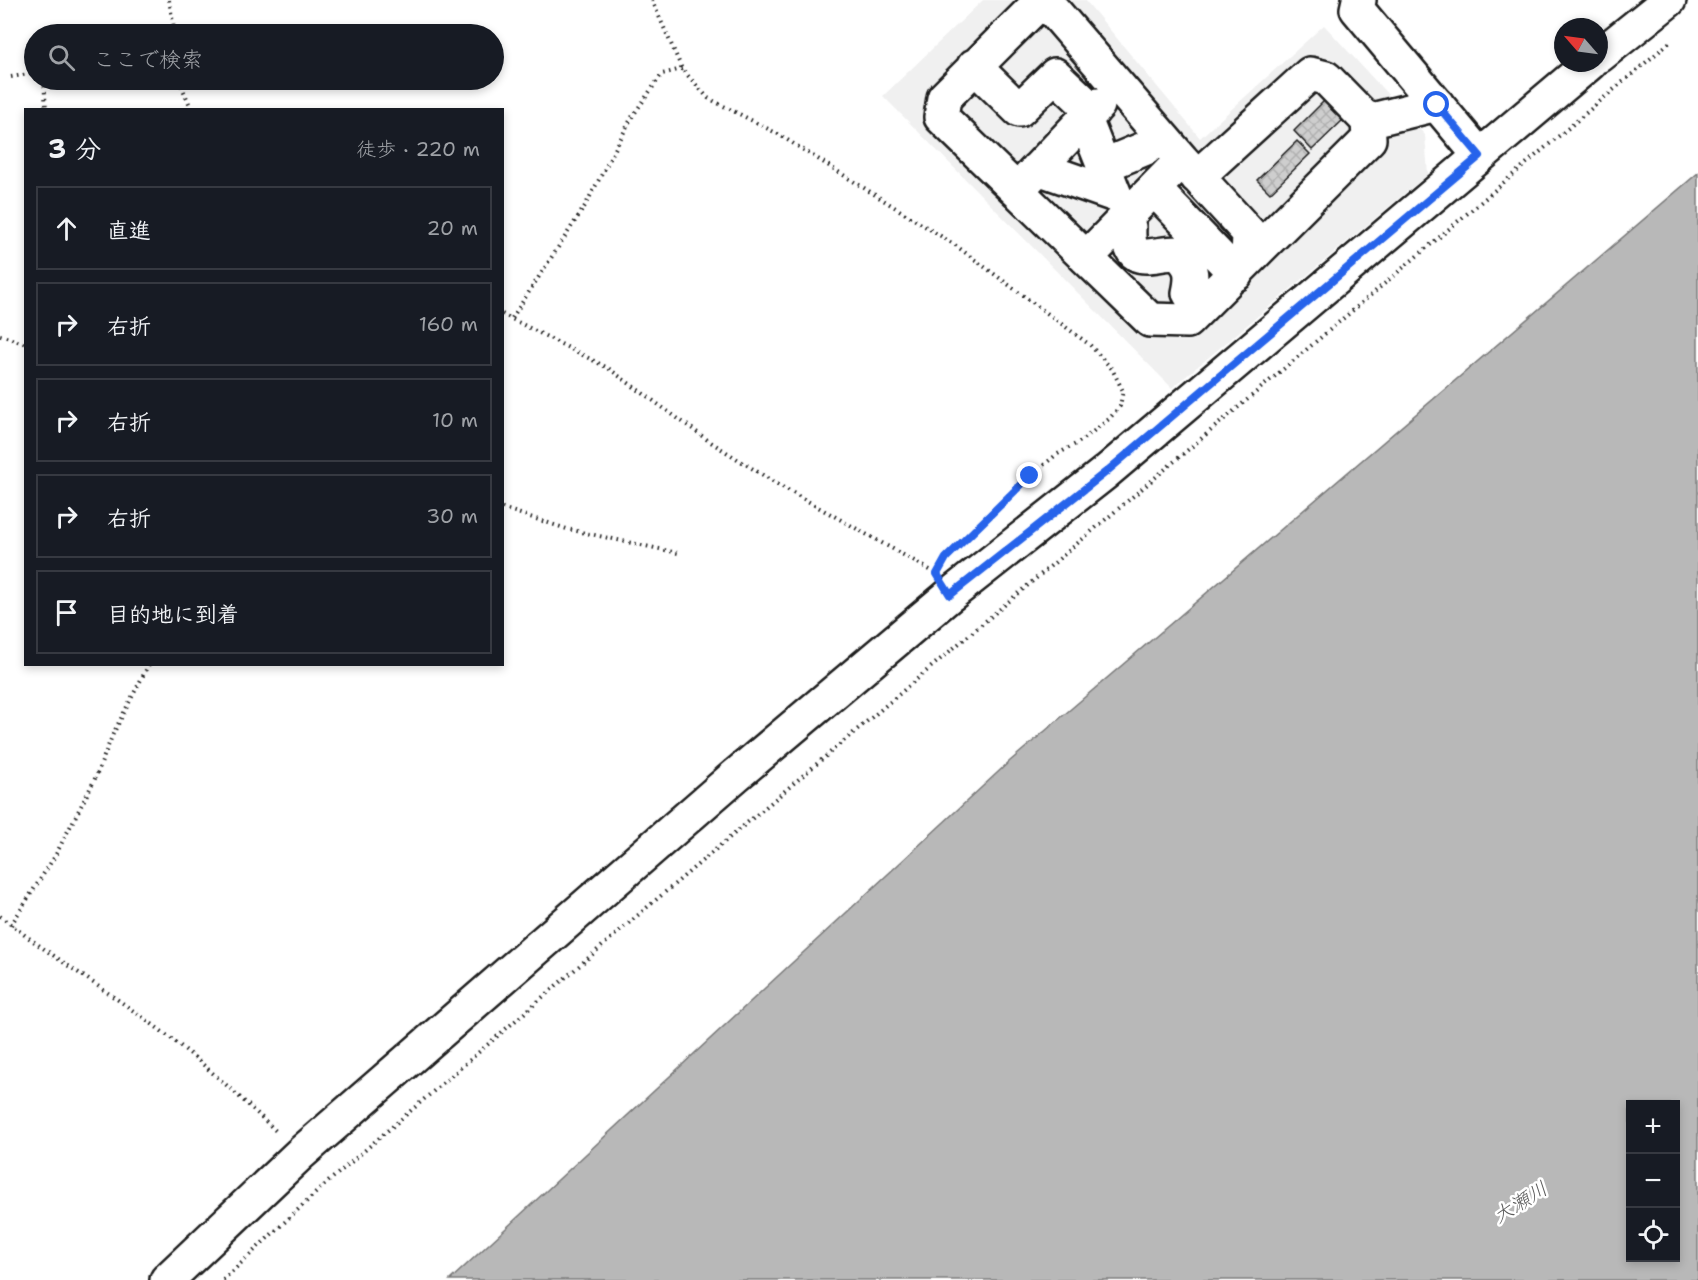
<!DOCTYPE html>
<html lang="ja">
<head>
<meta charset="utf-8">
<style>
  body { margin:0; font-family:"Shantell Sans","Klee One",sans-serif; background:#242831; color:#f1f3f6 }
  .controls { position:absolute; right:18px; bottom:18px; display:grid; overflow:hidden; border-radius:0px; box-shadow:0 3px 9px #0003 }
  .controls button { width:54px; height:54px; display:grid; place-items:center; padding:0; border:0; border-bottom:2px solid #363941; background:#171b24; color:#f1f3f6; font:30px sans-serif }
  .compass { position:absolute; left:1554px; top:18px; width:54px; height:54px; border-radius:50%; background:#171b24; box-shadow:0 3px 9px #0003; rotate:298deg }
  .stop { position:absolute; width:18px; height:18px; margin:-14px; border:4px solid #2563eb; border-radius:50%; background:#fff }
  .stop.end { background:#2563eb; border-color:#fff; box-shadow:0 2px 6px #0008 }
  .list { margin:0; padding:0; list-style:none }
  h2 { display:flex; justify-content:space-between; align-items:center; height:78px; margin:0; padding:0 24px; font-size:26px }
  h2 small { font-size:20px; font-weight:400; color:#9ea1a6 }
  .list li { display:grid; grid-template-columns:39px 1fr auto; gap:18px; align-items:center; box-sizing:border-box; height:84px; margin:0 12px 12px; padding:0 12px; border:2px solid #363941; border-radius:0px }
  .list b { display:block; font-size:22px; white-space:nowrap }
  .list em { font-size:20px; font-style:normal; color:#9ea1a6 }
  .icon { flex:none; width:33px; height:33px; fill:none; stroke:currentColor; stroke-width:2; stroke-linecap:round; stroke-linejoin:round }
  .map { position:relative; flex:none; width:1698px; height:1280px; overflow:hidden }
  .search { position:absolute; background:#171b24; box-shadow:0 3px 9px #0003; left:24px; top:24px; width:480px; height:66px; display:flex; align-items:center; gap:15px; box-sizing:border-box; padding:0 21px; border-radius:33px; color:#9ea1a6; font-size:22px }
  .panel { position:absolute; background:#171b24; box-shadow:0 3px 9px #0003; left:24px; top:108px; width:480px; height:558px; border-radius:0px }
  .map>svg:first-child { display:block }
</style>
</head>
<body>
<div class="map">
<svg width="1698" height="1280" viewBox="0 0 1698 1280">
  <defs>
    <pattern id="building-cross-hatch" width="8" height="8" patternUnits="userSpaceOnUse" patternTransform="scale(1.5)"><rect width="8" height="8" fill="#cecece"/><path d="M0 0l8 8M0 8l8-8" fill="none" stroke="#b0b0b0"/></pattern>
  </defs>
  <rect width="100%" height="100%" fill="#fff"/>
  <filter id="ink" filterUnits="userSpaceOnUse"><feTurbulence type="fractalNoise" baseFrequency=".0167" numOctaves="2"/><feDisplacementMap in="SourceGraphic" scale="12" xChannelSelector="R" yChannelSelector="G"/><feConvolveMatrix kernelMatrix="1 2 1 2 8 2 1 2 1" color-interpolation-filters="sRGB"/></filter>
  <g filter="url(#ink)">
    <path fill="#f0f0f0" d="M983,0H1085L1200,138L1324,25L1425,135L1428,174L1172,388L883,96Z"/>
    <path fill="#b8b8b8" stroke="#7a7a7a" stroke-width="1.5" fill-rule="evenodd" d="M1698,173V1280H450L1010,761ZM1630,1104H1676V1258H1630Z"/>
    <path fill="url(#building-cross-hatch)" stroke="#1c1c1c" stroke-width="1.5" d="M1326,99L1345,118L1312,150L1294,131Z
      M1297,141L1310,154L1270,193L1257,180Z"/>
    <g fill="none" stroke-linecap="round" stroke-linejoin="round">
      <g stroke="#1c1c1c" stroke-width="38">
        <path id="minor" d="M1359,0L1357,9L1480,156
          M1037,5L1053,10L1182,160L1249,233L1248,260L1187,321L1150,320L941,117L944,98Z
          M1599,56L1669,0
          M974,66L1019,110L1055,75L1093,111
          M1368,121L1437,104
          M1117,160L1146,148
          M1038,168L1115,195L1085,119
          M1197,177L1310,74L1326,78L1368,121L1369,139L1248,260
          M1024,183L1098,105
          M1154,189L1236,274
          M1122,221L1129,228C1127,269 1151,253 1177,253C1192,265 1193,274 1189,293L1200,308
          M1086,258L1182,160
          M167,1280L300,1154L735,776L950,595L1106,472L1590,63"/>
      </g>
      <path stroke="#1c1c1c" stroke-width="4" stroke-dasharray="1.5 4.5" stroke-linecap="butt" d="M169,0L175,34
        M652,0L682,69L708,98L778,134L955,245L1090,345L1112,369L1123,391L1120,406L1109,419L1081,441L1056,455L1030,476L956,548
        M11,77L34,73
        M44,80L46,110
        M179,80L192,110
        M502,314L608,368L709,441L777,484L932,571
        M512,318L585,206L632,117L662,74L682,69
        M0,335L26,344
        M502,508L567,529L678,553
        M0,916C44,951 92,981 138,1014C188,1049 234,1091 278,1133
        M11,925L55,856L94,781L113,734L149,664
        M223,1280L321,1188L644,910L1670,42"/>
      <use href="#minor" stroke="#fff" stroke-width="33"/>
    </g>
  </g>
  <g fill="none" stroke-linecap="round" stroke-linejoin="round" filter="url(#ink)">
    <path stroke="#2563eb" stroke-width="8" d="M1030,476L946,558L937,574L950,595L1106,472L1480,156L1437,105"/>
  </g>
  <g text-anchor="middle" stroke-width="5" stroke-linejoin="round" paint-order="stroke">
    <g font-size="20" font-style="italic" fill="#5a5a5a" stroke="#fff">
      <text transform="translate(1520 1202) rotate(-32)" y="7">大瀬川</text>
    </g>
  </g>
</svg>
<div class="controls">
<button>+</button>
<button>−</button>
<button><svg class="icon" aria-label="locate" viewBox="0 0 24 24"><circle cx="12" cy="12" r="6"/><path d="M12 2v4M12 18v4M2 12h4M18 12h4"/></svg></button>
</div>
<svg class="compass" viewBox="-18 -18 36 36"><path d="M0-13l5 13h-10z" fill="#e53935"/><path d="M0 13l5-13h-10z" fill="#9ea1a6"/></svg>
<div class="stop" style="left:1437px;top:105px"></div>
<div class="stop end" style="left:1030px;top:476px"></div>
<div class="search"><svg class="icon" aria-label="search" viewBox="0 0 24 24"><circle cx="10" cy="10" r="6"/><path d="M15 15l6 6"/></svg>ここで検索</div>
<section class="panel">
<h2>3 分<small>徒歩 · 220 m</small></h2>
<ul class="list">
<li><svg class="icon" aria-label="ahead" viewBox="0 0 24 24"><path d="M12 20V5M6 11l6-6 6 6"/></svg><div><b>直進</b></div><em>20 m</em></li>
<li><svg class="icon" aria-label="right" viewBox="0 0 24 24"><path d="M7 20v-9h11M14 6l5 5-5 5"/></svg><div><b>右折</b></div><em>160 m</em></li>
<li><svg class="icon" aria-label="right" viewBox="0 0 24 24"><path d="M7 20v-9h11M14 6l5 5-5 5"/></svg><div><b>右折</b></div><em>10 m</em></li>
<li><svg class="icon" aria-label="right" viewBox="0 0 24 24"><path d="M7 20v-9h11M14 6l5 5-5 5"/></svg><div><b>右折</b></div><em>30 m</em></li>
<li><svg class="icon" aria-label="arrive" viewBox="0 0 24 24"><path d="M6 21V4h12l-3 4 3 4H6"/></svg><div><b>目的地に到着</b></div></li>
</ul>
</section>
</div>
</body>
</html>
